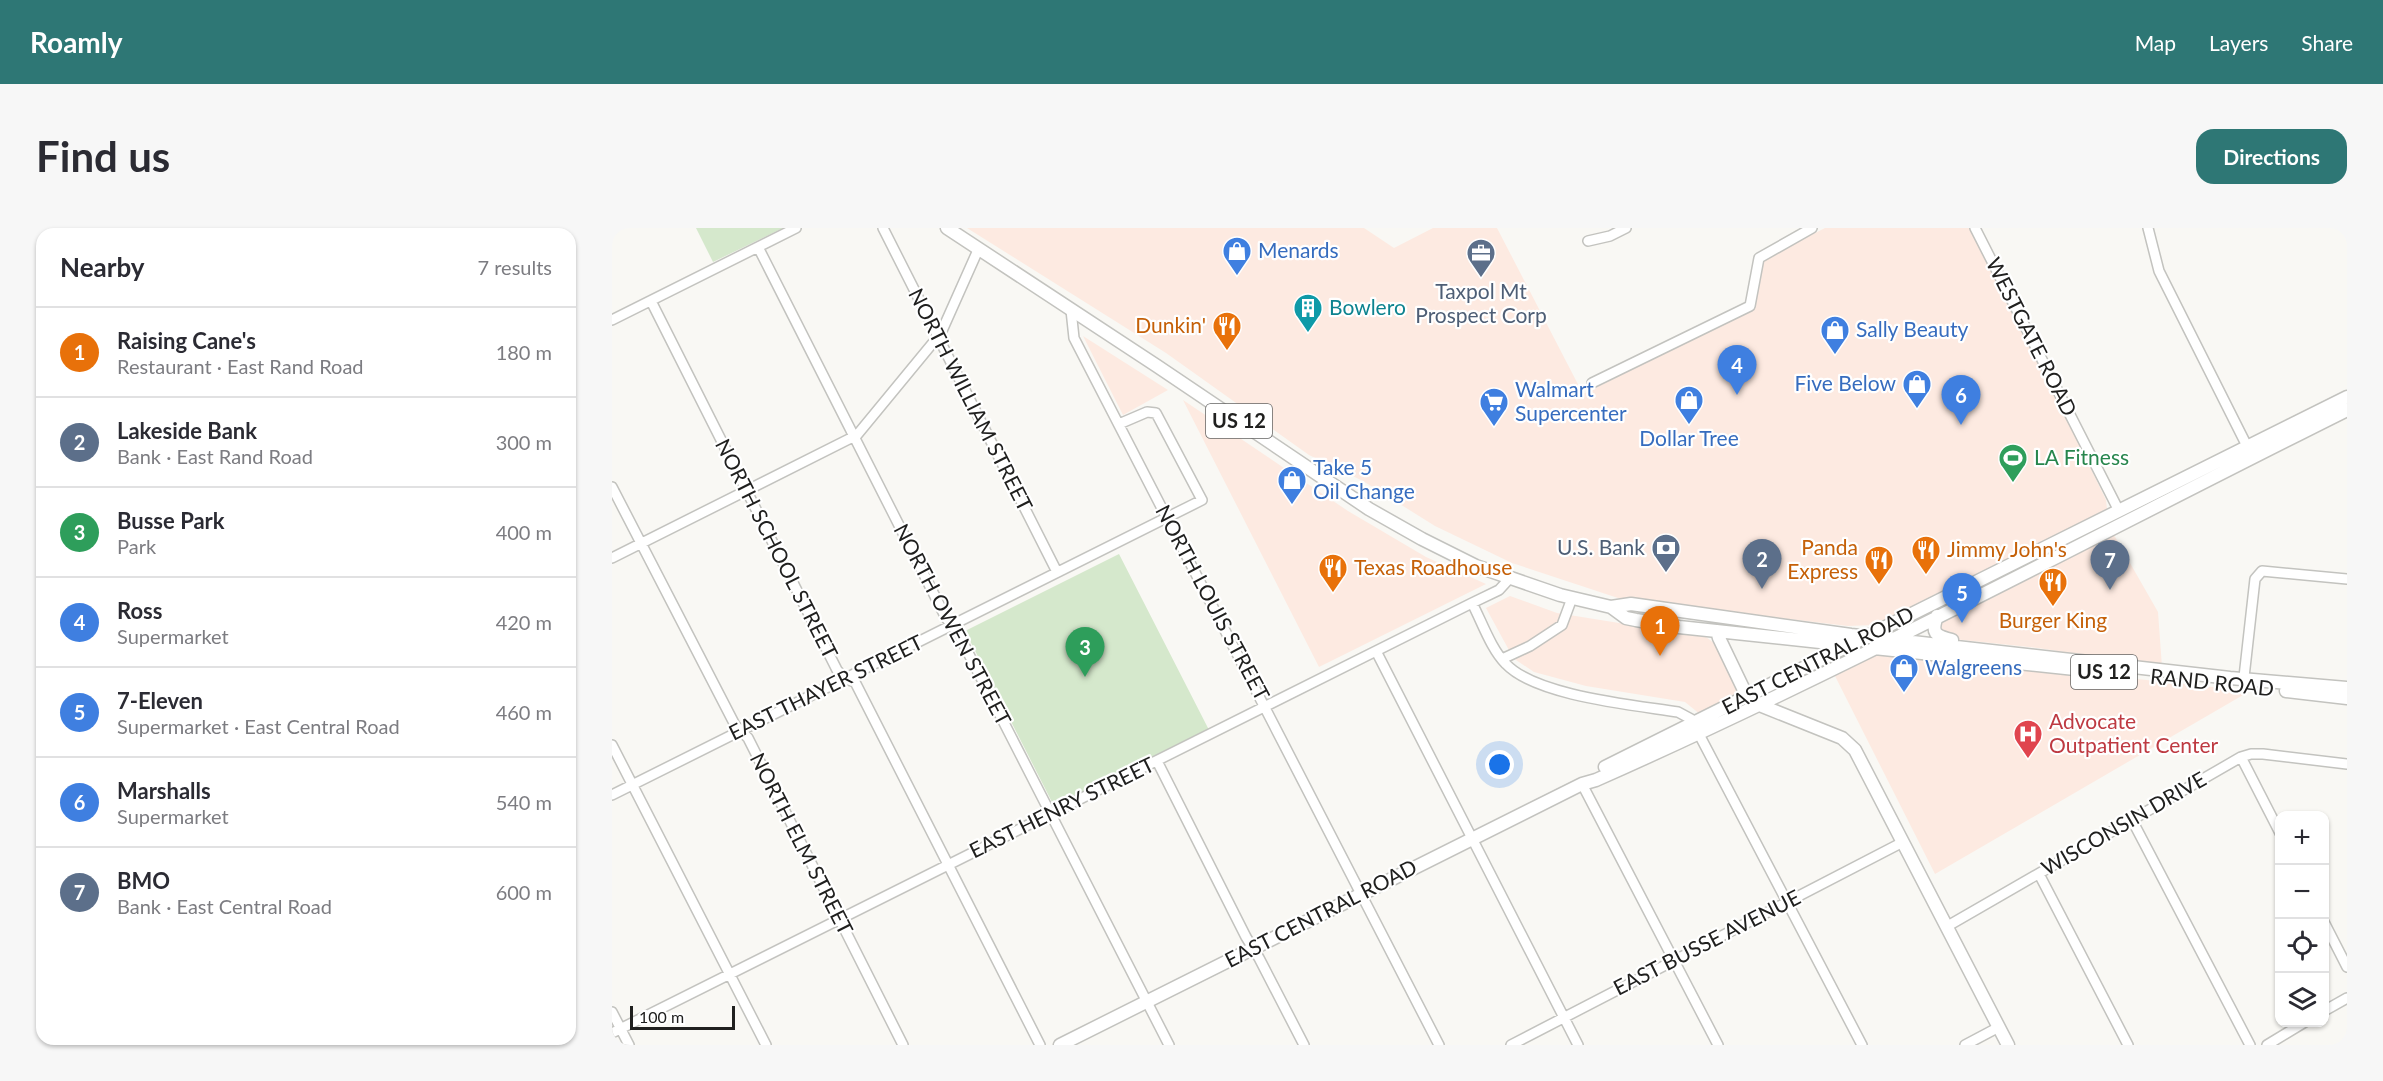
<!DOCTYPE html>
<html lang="en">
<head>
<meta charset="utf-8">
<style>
  body { margin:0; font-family:Lato,sans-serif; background:#f7f7f7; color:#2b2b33 }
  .controls { position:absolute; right:18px; bottom:18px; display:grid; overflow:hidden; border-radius:12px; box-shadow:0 2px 4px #0004 }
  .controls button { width:54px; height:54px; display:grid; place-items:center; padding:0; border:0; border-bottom:2px solid #e1e1e2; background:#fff; color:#2b2b33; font:30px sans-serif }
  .scale { position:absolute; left:18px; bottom:15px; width:105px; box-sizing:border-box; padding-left:6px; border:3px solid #20201f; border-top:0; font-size:16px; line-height:21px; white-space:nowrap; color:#20201f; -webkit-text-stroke:4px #fff; paint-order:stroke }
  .you { position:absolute; left:888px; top:537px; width:21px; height:21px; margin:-15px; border:4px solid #fff; border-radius:50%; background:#1a73e8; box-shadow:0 0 0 9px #1a73e833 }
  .badge { display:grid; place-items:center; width:39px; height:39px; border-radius:50%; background:#2e7775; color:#fff; font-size:20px; font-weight:700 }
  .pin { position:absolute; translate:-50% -50px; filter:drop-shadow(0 2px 3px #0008) }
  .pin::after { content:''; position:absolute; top:32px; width:21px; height:18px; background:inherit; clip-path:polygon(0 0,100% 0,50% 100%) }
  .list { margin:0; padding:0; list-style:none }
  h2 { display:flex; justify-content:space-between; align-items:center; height:78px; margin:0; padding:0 24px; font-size:26px }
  h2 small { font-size:20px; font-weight:400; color:#7c7c81 }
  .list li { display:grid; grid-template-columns:39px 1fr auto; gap:18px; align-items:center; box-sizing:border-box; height:90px; padding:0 24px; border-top:2px solid #e1e1e2 }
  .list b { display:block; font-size:22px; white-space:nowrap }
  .list p { margin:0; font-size:20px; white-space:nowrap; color:#7c7c81 }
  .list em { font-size:20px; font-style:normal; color:#7c7c81 }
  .icon { flex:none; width:33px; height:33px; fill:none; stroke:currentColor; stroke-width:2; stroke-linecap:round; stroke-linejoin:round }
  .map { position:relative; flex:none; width:1735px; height:817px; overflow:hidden; border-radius:18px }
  header { display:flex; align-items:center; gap:36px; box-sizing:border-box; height:84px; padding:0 30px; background:#2e7775; color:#fff }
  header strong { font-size:28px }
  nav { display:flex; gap:33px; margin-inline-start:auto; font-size:21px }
  .intro { display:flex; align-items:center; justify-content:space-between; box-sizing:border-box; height:144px; padding:0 36px }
  h1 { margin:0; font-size:42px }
  .button { padding:15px 27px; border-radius:18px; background:#2e7775; color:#fff; font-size:21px; font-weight:700 }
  main { display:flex; gap:36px; padding:0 36px }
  aside { flex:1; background:#fff; border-radius:18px; box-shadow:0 2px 4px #0004 }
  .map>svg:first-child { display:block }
</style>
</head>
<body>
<header>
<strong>Roamly</strong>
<nav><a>Map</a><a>Layers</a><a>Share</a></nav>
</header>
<div class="intro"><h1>Find us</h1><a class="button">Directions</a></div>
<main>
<aside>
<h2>Nearby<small>7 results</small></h2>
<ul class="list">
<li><span class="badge" style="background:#e8710a">1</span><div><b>Raising Cane's</b><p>Restaurant · East Rand Road</p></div><em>180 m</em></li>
<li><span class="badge" style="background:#5c6f8a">2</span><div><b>Lakeside Bank</b><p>Bank · East Rand Road</p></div><em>300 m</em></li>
<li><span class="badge" style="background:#2e9e5b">3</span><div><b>Busse Park</b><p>Park</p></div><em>400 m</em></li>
<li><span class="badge" style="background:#3f7fe0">4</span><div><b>Ross</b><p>Supermarket</p></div><em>420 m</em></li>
<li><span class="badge" style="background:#3f7fe0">5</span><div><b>7-Eleven</b><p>Supermarket · East Central Road</p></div><em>460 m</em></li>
<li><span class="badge" style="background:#3f7fe0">6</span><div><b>Marshalls</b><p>Supermarket</p></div><em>540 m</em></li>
<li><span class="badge" style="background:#5c6f8a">7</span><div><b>BMO</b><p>Bank · East Central Road</p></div><em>600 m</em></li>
</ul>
</aside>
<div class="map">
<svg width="1735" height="817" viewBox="0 0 1735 817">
  <rect width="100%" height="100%" fill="#f9f8f4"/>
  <path fill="#fdeae1" d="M355,0H752L782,20L821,0H885L971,166L1142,81L1152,31L1213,0H1358L1464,210L1494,272L1495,281L1491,286L1457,300L1390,334L1385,339L1346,355L1262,397L1236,398L1009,371L900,335L823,298L751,253L697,227L554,125Z
    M471,108L556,162L511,187Z
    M571,172L736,283L814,329L874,356L707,439Z
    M1502,307L1546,384L1550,439L1426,420L1341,411L1328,405L1327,395L1425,343Z
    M898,368L945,385L1094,409L1102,415L1124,460L1125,466L1089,487L1073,474L974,458L922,444L904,432L898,424L874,380Z
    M1261,426L1525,451L1638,463L1323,646L1223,448Z"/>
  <path fill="#d5e8cc" d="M84,0H171L101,34Z
    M507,326L597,502L442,578L353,403Z"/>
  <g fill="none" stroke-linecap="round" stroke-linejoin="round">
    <g stroke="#c3c3bf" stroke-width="12">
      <path id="minor" d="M271,0L445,344
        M1363,0L1507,283
        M1536,0L1547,43L1638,224
        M976,13L998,8L1014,0
        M146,19L334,390L346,405L557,817
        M39,73L225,442L233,451L243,454L428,817
        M459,82L462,110L827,817
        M0,92L184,0
        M980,155L1138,78L1147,30L1200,0
        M0,259L123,497L136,510L291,817
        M0,330L245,207L329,105L366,22
        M860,375C870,394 879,421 894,436C924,468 1022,477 1066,484L1079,491L1250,817
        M764,423L966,817
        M890,431L918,418L950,397L960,370
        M1632,449L1643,351L1650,343L1735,351
        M0,517L154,817
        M1629,529L1668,605
        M545,533L634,709L647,730L692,817
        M970,556L1106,817
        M0,567L590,272L544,185L535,184L507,196
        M1520,592L1638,817
        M1427,646L1516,817
        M1712,694L1735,739
        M1334,699L1629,529L1639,526H1651L1735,536
        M1712,783L1735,770
        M0,784L17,817
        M0,805L860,375L887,362L898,350
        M899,817L1291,614
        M1353,817L1387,799
        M1655,817L1693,794"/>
    </g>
    <g stroke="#c3c3bf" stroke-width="15">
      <path id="major" d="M335,0L545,138L757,281L810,311L864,338L948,367L999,379L1019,376L1239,407L1618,450L1735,460
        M999,379L1014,390L1024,392L1067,399L1236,417
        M1325,388C1319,405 1323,408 1340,412
        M1105,403L1107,410L1131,460L1145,476L1230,510L1243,522L1396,817
        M1262,420L1510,446
        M1674,463L1735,470
        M993,539L1735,169
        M448,817L970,556L984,552C1239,439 1486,306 1735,182"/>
    </g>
    <use href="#minor" stroke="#fff" stroke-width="9"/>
    <use href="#major" stroke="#fff" stroke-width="12"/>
  </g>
  <defs>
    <g id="shop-pin" transform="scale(1.5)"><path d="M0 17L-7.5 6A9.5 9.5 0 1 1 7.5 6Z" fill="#3f7fe0" stroke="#fff"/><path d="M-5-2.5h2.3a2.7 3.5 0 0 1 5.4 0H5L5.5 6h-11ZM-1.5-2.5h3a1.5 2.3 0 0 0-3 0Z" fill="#fff"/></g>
    <g id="office-pin" transform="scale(1.5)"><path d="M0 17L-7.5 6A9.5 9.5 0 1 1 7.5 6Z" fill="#5c6f8a" stroke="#fff"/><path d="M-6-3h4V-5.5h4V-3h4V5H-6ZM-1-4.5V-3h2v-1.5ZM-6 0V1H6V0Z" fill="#fff"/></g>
    <g id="building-pin" transform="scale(1.5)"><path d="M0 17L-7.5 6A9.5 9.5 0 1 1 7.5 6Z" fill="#0f9aa8" stroke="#fff"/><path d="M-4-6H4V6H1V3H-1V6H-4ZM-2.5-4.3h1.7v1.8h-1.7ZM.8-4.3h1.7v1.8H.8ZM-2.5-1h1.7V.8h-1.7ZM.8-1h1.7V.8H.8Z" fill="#fff"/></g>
    <g id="restaurant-pin" transform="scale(1.5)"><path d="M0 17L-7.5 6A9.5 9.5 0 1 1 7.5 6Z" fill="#e8710a" stroke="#fff"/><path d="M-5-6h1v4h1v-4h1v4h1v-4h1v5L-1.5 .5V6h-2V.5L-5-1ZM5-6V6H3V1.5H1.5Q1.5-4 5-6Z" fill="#fff"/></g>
    <g id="supermarket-pin" transform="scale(1.5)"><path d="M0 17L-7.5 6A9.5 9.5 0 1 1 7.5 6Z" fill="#3f7fe0" stroke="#fff"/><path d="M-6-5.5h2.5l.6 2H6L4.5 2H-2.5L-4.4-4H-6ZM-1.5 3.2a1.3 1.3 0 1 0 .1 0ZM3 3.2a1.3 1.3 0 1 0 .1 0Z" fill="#fff"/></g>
    <g id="stadium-pin" transform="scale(1.5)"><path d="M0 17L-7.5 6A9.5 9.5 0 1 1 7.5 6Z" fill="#2e9e5b" stroke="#fff"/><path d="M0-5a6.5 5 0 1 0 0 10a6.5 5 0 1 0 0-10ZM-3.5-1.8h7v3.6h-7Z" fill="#fff"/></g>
    <g id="bank-pin" transform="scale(1.5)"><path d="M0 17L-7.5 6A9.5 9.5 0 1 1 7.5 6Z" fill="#5c6f8a" stroke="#fff"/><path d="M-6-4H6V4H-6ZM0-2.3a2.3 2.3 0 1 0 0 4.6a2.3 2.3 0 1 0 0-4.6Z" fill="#fff"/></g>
    <g id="hospital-pin" transform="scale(1.5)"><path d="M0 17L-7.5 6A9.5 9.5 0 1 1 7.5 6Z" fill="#e0444e" stroke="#fff"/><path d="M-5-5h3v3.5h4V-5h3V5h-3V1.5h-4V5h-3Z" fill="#fff"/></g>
  </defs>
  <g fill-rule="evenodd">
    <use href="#shop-pin" x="625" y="23"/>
    <use href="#office-pin" x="869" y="25"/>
    <use href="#building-pin" x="696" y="80"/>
    <use href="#restaurant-pin" x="615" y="98"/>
    <use href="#shop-pin" x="1223" y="102"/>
    <use href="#shop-pin" x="1305" y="156"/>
    <use href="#shop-pin" x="1077" y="172"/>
    <use href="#supermarket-pin" x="882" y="174"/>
    <use href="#stadium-pin" x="1401" y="230"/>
    <use href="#shop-pin" x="680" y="252"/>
    <use href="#bank-pin" x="1054" y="320"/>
    <use href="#restaurant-pin" x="1314" y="322"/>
    <use href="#restaurant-pin" x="1267" y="332"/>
    <use href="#restaurant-pin" x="721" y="340"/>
    <use href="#restaurant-pin" x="1441" y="354"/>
    <use href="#shop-pin" x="1292" y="440"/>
    <use href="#hospital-pin" x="1416" y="506"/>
  </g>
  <g text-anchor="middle" stroke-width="4.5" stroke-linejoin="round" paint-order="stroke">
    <g fill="#fff" stroke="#636362" stroke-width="1.5">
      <rect x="594" y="176" width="66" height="34" rx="4.5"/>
      <rect x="1459" y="427" width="66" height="34" rx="4.5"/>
    </g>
    <g font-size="20" font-weight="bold" fill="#20201f">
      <text x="627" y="200">US 12</text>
      <text x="1492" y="451">US 12</text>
    </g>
    <g font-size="21" fill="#366cbe" stroke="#fff" text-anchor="start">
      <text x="646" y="30">Menards</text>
      <text x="1244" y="109">Sally Beauty</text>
      <text x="1284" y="163" text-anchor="end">Five Below</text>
      <text x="903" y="169">Walmart<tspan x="903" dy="24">Supercenter</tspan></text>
      <text x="1077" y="218" text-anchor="middle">Dollar Tree</text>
      <text x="701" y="247">Take 5<tspan x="701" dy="24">Oil Change</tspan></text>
      <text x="1313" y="447">Walgreens</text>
    </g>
    <g font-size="21" fill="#4e5e75" stroke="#fff">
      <text x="869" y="71">Taxpol Mt<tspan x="869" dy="24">Prospect Corp</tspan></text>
      <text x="1033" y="327" text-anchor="end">U.S. Bank</text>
    </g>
    <g font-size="21" fill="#0d838f" stroke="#fff" text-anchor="start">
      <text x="717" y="87">Bowlero</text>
    </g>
    <g font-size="21" fill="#c56008" stroke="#fff" text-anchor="end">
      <text x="594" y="105">Dunkin'</text>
      <text x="1246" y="327">Panda<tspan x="1246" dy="24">Express</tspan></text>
      <text x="1335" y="329" text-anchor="start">Jimmy John's</text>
      <text x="742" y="347" text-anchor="start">Texas Roadhouse</text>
      <text x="1441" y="400" text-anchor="middle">Burger King</text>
    </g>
    <g font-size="21" fill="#20201f" stroke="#fff">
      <text transform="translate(1419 109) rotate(63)" y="7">WESTGATE ROAD</text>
      <text transform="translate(358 172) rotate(63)" y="7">NORTH WILLIAM STREET</text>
      <text transform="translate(164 321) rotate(63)" y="7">NORTH SCHOOL STREET</text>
      <text transform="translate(600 375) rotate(62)" y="7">NORTH LOUIS STREET</text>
      <text transform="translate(340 397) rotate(62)" y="7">NORTH OWEN STREET</text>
      <text transform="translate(1206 433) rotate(-27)" y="7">EAST CENTRAL ROAD</text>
      <text transform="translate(1600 455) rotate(6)" y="7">RAND ROAD</text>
      <text transform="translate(214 460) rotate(-26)" y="7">EAST THAYER STREET</text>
      <text transform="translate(450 580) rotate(-26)" y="7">EAST HENRY STREET</text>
      <text transform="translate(1512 596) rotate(-30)" y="7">WISCONSIN DRIVE</text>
      <text transform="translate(189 616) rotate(63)" y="7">NORTH ELM STREET</text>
      <text transform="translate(709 686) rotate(-27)" y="7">EAST CENTRAL ROAD</text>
      <text transform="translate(1095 715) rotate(-27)" y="7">EAST BUSSE AVENUE</text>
    </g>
    <g font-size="21" fill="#27864d" stroke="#fff" text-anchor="start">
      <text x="1422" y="237">LA Fitness</text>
    </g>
    <g font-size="21" fill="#be3a42" stroke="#fff" text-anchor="start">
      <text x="1437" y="501">Advocate<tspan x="1437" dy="24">Outpatient Center</tspan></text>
    </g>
  </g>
</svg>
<div class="controls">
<button>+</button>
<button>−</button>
<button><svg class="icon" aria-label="locate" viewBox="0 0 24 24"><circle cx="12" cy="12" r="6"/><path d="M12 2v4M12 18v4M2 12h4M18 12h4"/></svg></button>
<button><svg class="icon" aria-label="layers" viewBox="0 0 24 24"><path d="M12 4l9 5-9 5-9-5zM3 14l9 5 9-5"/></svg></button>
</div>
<div class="scale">100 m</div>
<div class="you"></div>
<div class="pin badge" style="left:1048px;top:428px;background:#e8710a">1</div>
<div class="pin badge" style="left:1150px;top:361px;background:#5c6f8a">2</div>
<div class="pin badge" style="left:473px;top:449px;background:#2e9e5b">3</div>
<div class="pin badge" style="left:1125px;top:167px;background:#3f7fe0">4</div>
<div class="pin badge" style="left:1350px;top:395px;background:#3f7fe0">5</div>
<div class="pin badge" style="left:1349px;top:197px;background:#3f7fe0">6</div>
<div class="pin badge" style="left:1498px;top:362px;background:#5c6f8a">7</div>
</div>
</main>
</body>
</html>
